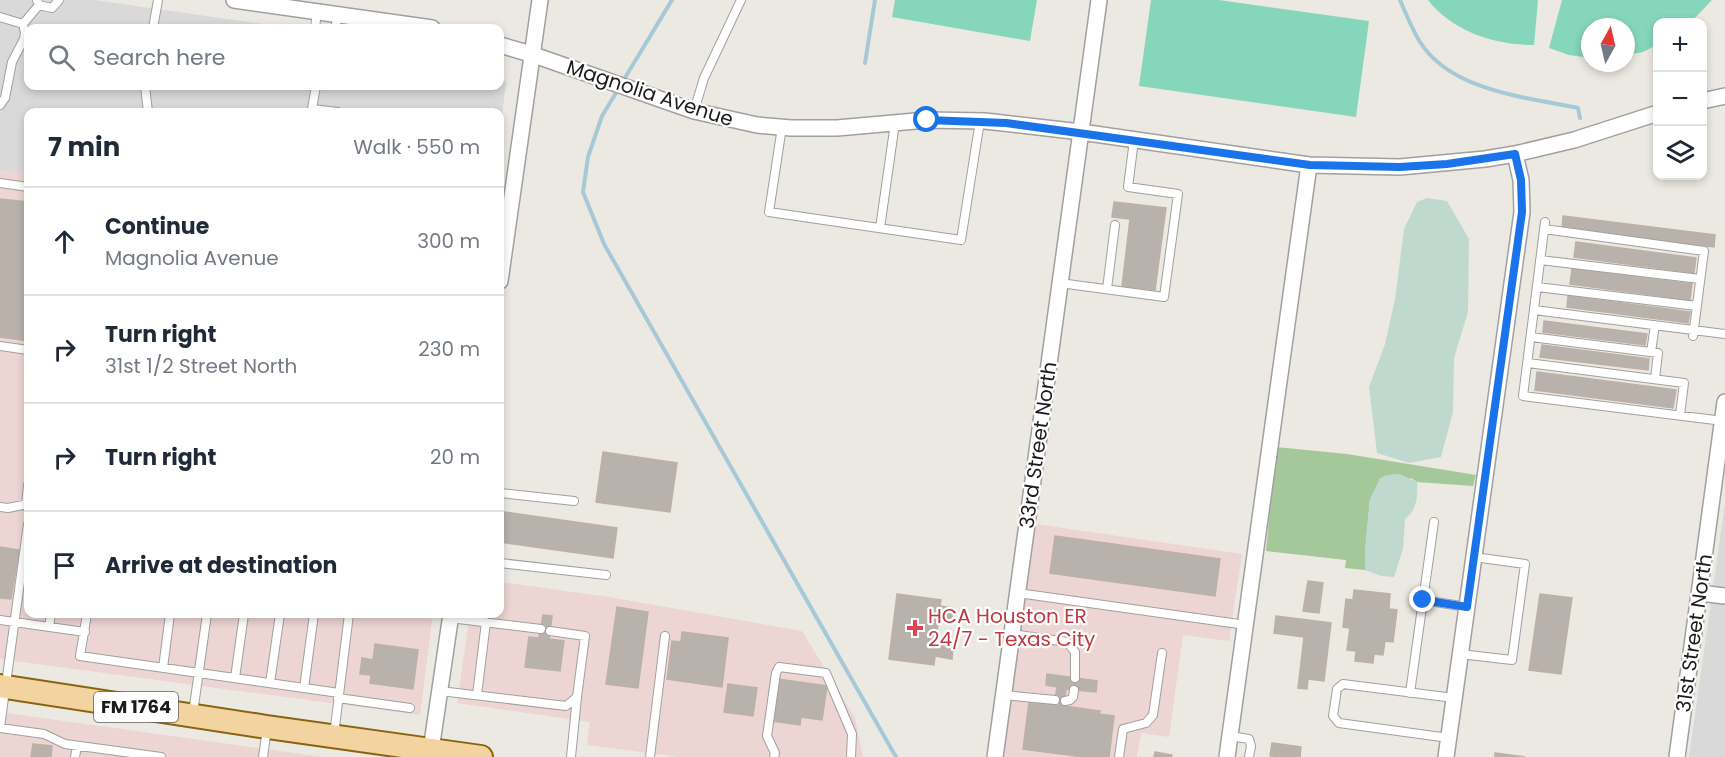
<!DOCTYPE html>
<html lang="en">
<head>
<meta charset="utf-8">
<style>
  body { margin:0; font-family:Poppins,sans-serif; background:#f6f6f7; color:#1f2937 }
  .controls { position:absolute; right:18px; top:18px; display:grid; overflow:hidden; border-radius:12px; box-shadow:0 3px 9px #0003 }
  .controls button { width:54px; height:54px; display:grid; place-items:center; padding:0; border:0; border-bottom:2px solid #e0e1e3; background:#fff; color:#1f2937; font:30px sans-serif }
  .compass { position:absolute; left:1581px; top:18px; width:54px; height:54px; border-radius:50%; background:#fff; box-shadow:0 3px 9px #0003; rotate:8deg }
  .stop { position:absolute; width:18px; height:18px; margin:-14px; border:4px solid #1a73e8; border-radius:50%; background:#fff }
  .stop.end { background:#1a73e8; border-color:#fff; box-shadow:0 2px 6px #0008 }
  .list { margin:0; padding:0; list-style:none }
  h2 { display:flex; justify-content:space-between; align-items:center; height:78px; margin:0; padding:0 24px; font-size:26px }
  h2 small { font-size:20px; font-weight:400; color:#747a83 }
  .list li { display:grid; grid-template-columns:39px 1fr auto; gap:18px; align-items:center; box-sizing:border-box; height:108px; padding:0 24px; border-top:2px solid #e0e1e3 }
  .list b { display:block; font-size:22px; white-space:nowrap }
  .list p { margin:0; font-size:20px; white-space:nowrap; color:#747a83 }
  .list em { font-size:20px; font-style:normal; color:#747a83 }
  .icon { flex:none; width:33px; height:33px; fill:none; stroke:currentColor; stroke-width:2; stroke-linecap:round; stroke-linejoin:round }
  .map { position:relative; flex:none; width:1725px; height:757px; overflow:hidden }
  .search { position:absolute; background:#fff; box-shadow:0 3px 9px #0003; left:24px; top:24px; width:480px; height:66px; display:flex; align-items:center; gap:15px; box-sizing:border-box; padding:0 21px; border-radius:12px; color:#747a83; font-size:22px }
  .panel { position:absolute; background:#fff; box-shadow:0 3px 9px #0003; left:24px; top:108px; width:480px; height:510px; border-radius:12px }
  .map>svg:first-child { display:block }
</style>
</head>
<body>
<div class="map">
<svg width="1725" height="757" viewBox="0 0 1725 757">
  <rect width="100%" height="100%" fill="#ece9e2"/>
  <path fill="#dad9d9" d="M0,0H94L291,28H28V86H500V75L506,83L500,130V112H28V174L0,170Z
    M1725,503V757H1689Z"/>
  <path fill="#ecd5d2" d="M0,170L28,174V614H433L420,715L0,659Z
    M1035,524L1242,554L1229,641L1183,635L1169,737L1141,733L1137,757H1003Z
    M500,582L609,597L802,631L855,718L863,757H679L587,745L590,722L457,703L470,614H500Z
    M0,712L323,757H0Z"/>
  <path fill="#a5c89a" d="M1276,447L1347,454L1476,475L1473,486L1417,482L1411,478L1370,499L1365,552V570L1345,568L1346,560L1266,551Z"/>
  <path fill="#c0d9cf" d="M1427,198L1447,201L1469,239L1468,312L1454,358L1453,412L1441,457L1409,463L1377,453L1369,387L1385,344L1395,299L1404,229L1417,202Z
    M1399,474L1417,482C1418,496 1417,510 1405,519L1403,549L1394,577L1381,576L1365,570V552L1370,499L1380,478L1387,475Z"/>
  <path fill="#86d6bb" d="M895,0H1037L1030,41L892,17Z
    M1151,0H1219L1369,21L1356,117L1139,86Z
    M1428,0H1538L1534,45C1495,45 1453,32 1428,0Z
    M1562,0H1712L1691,22H1658L1657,45L1643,52L1626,55V27H1590V58L1569,55L1549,48Z"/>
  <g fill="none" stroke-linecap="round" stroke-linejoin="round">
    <path stroke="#a6c9d7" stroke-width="4" d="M1400,0C1406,14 1412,29 1420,42C1451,91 1525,97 1578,108L1580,118
      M865,63L875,0
      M623,81L672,0
      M619,88L602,116L588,157L583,192L604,244L896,757"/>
  </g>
  <path fill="#b9b2ac" stroke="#bdb1a6" stroke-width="1.5" d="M0,199L28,202V341L0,337Z
    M1114,202L1166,208L1155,290L1122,286L1130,219L1112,217Z
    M1563,216L1715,235L1714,247L1562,228Z
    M1576,242L1696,258L1694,273L1574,257Z
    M1572,269L1692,284L1690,300L1570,284Z
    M1568,296L1690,312L1688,323L1567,307Z
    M1544,321L1647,334L1645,345L1543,332Z
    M1542,345L1649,359L1648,370L1540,357Z
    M1537,372L1676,390L1673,408L1535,390Z
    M603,452L677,463L670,512L596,502Z
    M504,512L617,528L613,558L500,542Z
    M1055,536L1220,559L1215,596L1050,573Z
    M0,547L19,550L11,599L0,598Z
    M1308,581L1323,583L1319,613L1303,611Z
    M1354,590L1390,594L1389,609L1397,610L1393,642L1385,641L1383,655L1374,654L1373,663L1355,661L1356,651L1347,650L1350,628L1343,627L1346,599L1353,600Z
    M897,594L941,600L940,606L953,608L952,620L939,618L935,645L953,647L952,659L935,656L934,665L889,659Z
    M1540,594L1572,598L1561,674L1529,670Z
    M617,607L648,612L638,688L606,684Z
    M543,615L552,616L549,639L564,641L560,671L525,667L529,637L539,638Z
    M1276,616L1331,623L1324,681L1308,679L1307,689L1298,688L1304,637L1274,633Z
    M682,632L728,638L722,687L667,679L672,641L681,642Z
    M375,644L418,650L413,689L370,683L371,675L360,674L362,658L373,660Z
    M1047,674L1097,681L1096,692L1066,689L1064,706L1100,711L1099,714L1114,716L1109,757H1084L1023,749L1029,702L1054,705L1057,687L1046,685Z
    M778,679L827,686L822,720L801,717L800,725L772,721Z
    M728,684L757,688L753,716L724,712Z
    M1272,743L1301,747L1300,757L1270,756Z
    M33,744L52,746L51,757H31Z
    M1155,752L1172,755L1171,757H1154Z
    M1495,753L1525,757H1495Z"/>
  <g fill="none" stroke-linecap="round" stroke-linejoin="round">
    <g stroke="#a0a0a0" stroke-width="10">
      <path id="lane" d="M37,0L39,5L52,8L59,0
        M0,17L23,24
        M23,24L39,5
        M153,28L158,0
        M315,28L317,12
        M335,28L338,15
        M145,86L148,112
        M0,105L5,98L12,62L24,39L25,33L23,24
        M312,109L316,86
        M694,111L704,78L741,0
        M311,112L312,109L338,112
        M782,127L769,212L961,240L980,121
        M0,183L28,187
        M1545,222L1523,396L1723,421
        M880,228L895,123
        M1544,229L1704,251L1693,336
        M1540,260L1700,279
        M1060,283L1164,297L1178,194L1128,187L1134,140
        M1537,287L1697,306
        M1107,289L1115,225
        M1534,310L1725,334
        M1531,337L1658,353L1655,379
        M0,346L28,350
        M1651,352L1655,325
        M1528,363L1684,383L1680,415
        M500,493L574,501
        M0,507L8,508L28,504
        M28,507L26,505L28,485
        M500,563L606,575
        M1018,593L1246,625
        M1423,600L1467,607
        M87,614L80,656L339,693
        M450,618L541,629
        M0,620L85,632
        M49,627L51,614
        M1012,634L1067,642L1075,652V678
        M1460,654L1512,660L1525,564L1474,557
        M163,668L170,614
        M235,678L244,614
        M270,683L280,614
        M304,688L314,614
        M440,691L566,706L577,697L585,636L550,631
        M1410,693L1434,522
        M477,695L486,622
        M1004,695L1055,700
        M338,698L410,708
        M1065,701L1070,700L1073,697L1074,690
        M193,713L207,614
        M0,727L28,524
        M0,728L44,734L65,744L161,757
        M334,735L349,614
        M1230,736L1249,739L1251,746L1249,757
        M1449,738L1339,723L1333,716L1337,689L1343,684L1454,698
        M75,757L77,746
        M263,757L267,729
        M571,757L577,697
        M650,757L665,636
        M774,757L775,753L767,736L776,673L779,667L826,673L852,734L851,757
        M1119,757L1123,729L1146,723L1153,715L1162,653"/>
    </g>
    <g stroke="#a0a0a0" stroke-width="18">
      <path id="street" d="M234,0L432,28
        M500,45L531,54L694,111L757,125L791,128H837L927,120L985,121L1081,132L1309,165L1400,167L1485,159L1515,154L1574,140L1658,113
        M1702,101L1725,96
        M500,281L540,0
        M1700,593L1725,596
        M431,750L451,614
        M995,757L1099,0
        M1227,757L1309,165
        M1446,757L1522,212L1521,180L1515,154
        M1677,757L1725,402"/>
    </g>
    <g stroke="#87650c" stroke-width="26">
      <path id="primary" d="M0,686L267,727L481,757"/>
    </g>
    <use href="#lane" stroke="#fff" stroke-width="8"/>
    <use href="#street" stroke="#fff" stroke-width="15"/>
    <use href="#primary" stroke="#f3d4a0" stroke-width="22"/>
  </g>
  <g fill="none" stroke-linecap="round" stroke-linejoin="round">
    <path stroke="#1a73e8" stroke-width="8" d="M927,120L1006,123L1310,165L1400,167L1447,164L1515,154L1521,180L1522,212L1467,607L1423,600"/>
  </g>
  <path fill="#e0444e" stroke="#fff" stroke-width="2" d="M912 619h6v6h6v6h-6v6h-6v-6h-6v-6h6z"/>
  <g text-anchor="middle" stroke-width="4.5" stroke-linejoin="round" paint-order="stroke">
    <rect fill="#fff" stroke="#606060" stroke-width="1.5" x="94" y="692" width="84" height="30" rx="4.5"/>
    <g font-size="18" font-weight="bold" fill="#1c1c1c">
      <text x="136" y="713">FM 1764</text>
    </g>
    <g font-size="20" fill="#1c1c1c" stroke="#fff">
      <text transform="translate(650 93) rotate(18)" y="7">Magnolia Avenue</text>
      <text transform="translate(1038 445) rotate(-82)" y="7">33rd Street North</text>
      <text transform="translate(1694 633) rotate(-82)" y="7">31st Street North</text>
    </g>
    <g font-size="20" fill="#be3a42" stroke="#fff" text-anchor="start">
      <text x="928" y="623">HCA Houston ER<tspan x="928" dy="23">24/7 - Texas City</tspan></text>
    </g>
  </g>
</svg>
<div class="controls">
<button>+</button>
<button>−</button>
<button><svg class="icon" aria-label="layers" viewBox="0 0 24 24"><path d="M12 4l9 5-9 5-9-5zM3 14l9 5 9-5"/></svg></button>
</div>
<svg class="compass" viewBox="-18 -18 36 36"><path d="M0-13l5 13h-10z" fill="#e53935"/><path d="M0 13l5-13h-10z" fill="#747a83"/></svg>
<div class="stop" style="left:927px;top:120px"></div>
<div class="stop end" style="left:1423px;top:600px"></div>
<div class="search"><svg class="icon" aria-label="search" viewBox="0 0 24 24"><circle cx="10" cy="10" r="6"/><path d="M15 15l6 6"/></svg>Search here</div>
<section class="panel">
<h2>7 min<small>Walk · 550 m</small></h2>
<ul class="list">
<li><svg class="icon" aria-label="ahead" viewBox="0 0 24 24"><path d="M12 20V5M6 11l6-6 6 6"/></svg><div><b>Continue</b><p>Magnolia Avenue</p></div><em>300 m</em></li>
<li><svg class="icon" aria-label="right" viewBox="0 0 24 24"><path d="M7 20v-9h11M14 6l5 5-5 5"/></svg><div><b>Turn right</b><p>31st 1/2 Street North</p></div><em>230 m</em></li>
<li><svg class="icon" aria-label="right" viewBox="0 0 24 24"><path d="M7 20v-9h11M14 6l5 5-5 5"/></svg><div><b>Turn right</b></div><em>20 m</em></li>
<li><svg class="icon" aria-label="arrive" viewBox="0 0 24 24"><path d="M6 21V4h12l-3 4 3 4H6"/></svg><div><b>Arrive at destination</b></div></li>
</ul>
</section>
</div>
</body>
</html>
